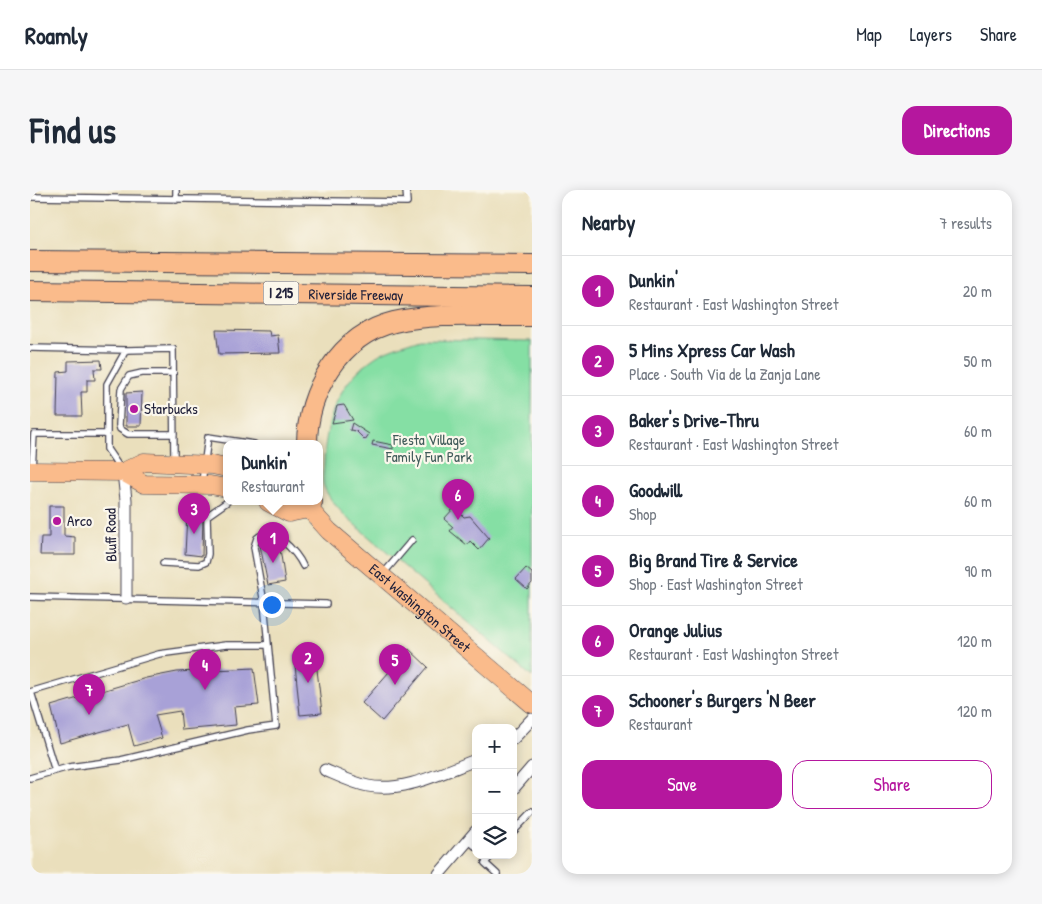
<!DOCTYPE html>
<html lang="en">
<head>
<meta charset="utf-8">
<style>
  body { margin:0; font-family:"Patrick Hand",sans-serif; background:#f6f6f7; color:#1f2937 }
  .controls { position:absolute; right:15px; bottom:15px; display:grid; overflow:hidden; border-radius:10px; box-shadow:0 2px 12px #0003 }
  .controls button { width:45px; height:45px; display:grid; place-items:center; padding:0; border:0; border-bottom:1px solid #e0e1e3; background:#fff; color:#1f2937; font:25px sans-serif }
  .you { position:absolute; left:241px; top:414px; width:18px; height:18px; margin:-12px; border:4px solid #fff; border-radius:50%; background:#1a73e8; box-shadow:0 0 0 8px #1a73e833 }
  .badge { display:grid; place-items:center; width:32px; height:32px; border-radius:50%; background:#b5179e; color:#fff; font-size:16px; font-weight:700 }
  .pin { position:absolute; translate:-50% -41px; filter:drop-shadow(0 1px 2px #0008) }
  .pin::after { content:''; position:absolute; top:26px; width:18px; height:15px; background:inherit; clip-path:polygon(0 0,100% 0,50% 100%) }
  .popup { position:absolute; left:193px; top:250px; width:100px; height:65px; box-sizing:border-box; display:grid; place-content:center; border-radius:10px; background:#fff; filter:drop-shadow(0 1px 4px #0005); font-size:16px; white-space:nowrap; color:#747a83 }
  .popup b { font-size:19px; color:#1f2937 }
  .popup::after { content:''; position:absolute; left:50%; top:100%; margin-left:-10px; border:10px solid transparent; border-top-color:#fff }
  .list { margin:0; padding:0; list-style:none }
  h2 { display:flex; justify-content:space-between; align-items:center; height:65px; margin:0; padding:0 20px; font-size:21px }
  h2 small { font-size:16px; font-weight:400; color:#747a83 }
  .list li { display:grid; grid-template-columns:32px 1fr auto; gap:15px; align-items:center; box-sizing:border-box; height:70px; padding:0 20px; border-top:1px solid #e0e1e3 }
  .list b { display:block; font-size:19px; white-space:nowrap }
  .list p { margin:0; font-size:16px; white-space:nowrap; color:#747a83 }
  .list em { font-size:16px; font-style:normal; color:#747a83 }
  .actions { display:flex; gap:10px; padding:15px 20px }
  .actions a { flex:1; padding:11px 0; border:1px solid #b5179e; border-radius:15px; text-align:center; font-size:18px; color:#b5179e }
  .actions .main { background:#b5179e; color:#fff }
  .icon { flex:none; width:28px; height:28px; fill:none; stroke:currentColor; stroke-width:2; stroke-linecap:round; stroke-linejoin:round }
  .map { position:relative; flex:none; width:502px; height:684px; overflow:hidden; border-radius:15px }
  header { display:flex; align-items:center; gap:30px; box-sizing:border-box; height:70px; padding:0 25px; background:#fff; border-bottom:1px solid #e0e1e3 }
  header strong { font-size:24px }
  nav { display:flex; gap:28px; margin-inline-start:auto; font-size:18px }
  .intro { display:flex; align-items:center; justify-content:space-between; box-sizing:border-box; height:120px; padding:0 30px }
  h1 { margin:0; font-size:35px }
  .button { padding:12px 22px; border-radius:15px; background:#b5179e; color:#fff; font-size:18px; font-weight:700 }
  main { display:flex; gap:30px; padding:0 30px }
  aside { flex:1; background:#fff; border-radius:15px; box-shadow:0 2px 12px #0003 }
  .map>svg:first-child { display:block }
</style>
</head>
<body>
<header>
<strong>Roamly</strong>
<nav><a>Map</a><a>Layers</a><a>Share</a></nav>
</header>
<div class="intro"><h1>Find us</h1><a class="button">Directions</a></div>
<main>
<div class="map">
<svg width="502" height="684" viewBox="0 0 502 684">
  <rect width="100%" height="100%" fill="#fbf7ec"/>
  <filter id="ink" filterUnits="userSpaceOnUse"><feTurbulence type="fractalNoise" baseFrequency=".02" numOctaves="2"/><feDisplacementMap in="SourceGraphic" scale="10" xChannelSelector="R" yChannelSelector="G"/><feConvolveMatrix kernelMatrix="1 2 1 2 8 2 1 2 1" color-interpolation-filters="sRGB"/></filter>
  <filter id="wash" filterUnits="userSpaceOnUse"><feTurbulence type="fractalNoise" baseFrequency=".0096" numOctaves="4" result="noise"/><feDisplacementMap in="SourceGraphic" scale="20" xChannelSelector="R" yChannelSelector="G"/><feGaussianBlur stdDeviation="1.12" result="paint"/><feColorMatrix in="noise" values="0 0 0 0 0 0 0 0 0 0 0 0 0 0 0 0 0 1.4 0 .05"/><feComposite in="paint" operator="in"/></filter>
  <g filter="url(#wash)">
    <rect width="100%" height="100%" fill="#eadfbc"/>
    <path fill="#85dfa4" stroke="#548070" d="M390,149L502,151V487L317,328C308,318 299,309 294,297C291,290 294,278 294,271C296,230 307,195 341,170C355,159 373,155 390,149Z"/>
    <g id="blocks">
      <path fill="#a8a1d7" d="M186,140L239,141L240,146L248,145L250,163L189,164Z
        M71,170L72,179H64L65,190H57V202H51L52,226H27L28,182L38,181V171Z
        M112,202L111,236H96V203Z
        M314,215L323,230L302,233L307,216Z
        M322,233L339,244L335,250L326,241L320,240Z
        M343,251L363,255V259L342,255Z
        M19,316H34V346L45,347V365H10L11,347H19Z
        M424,318L434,327L440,326L459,348L449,360L440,351L437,355L420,341L423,337L414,329Z
        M157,324H173L172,366L155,364Z
        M249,352L255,392L238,395L230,355Z
        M496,378L502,383V393L497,399L486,389Z
        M379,459L398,477L352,531L332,513Z
        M285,462L292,523L270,525L264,464Z
        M224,478L229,515L204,517L206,535L152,540L150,521L125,525L132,548L104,556L98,534L30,553L21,516L116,488L147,482Z"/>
    </g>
  </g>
  <g filter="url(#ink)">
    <use href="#blocks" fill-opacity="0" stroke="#403e4e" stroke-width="1"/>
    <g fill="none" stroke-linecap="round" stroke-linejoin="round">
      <g stroke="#403e4e" stroke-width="8">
        <path id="lane" d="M0,7L377,12L376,0
          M146,10V0
          M0,158L96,160
          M143,183H112L99,186L91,199L89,235L90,239L98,244H144
          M90,278L77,259V194L96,160L143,159L144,270
          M2,279L4,244H77
          M172,292L178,247L224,254
          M133,373L169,375L176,372L178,364L177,326L197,312
          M353,384L382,350
          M0,407L296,414
          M0,502L129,464L196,455H238
          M1,502L25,581
          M0,588L39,577L91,570L218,540L246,536L234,413L224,357L227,348C242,334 267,362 273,376
          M483,642L502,622
          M438,650L446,657
          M462,665L455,673L467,684"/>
      </g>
      <g stroke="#403e4e" stroke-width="13">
        <path id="street" d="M93,282L96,310V408
          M483,549L502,529
          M295,580C309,586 323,593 338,596C373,603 413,582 446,570
          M483,599L502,577
          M409,684L446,641"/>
      </g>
      <g stroke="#403e4e" stroke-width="19">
        <g id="primary">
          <path d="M0,281L93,282L114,272L182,275L197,278"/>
          <path d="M93,282L114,294L180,295L197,298"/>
          <path d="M238,312L259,323L278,319"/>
          <path id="s1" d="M273,312L299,341L502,514"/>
        </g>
      </g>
      <g stroke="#403e4e" stroke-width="22">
        <g id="highway">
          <path d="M0,71L502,75"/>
          <path id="s2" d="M0,101L502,107"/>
          <path d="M277,254C277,202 310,145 364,132C408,122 457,127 502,126"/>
          <path d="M278,319L282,312"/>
        </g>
      </g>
      <use href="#lane" stroke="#fff" stroke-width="5.5"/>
      <use href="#street" stroke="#fff" stroke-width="11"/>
      <use href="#primary" stroke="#fabb8b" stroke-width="18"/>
      <use href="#highway" stroke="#fabb8b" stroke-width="20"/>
    </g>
  </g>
  <g fill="#b5179e" stroke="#fbf7ec" stroke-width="2">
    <circle cx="104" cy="219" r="5"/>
    <circle cx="27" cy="331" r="5"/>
  </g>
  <g text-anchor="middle" stroke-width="4.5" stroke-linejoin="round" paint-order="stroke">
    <rect fill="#fbf7ec" stroke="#636270" stroke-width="1" x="233.5" y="91.5" width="35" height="23" rx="4"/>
    <g font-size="14" font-weight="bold" fill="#22223b">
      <text x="251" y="108">I 215</text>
    </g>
    <g font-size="15" fill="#22223b" stroke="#fbf7ec">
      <text dy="5" stroke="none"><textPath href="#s2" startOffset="326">Riverside Freeway</textPath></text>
      <text transform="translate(81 345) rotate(-91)" y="5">Bluff Road</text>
      <text dy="5" stroke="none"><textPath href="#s1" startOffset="158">East Washington Street</textPath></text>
    </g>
    <g font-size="15" fill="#22223b" stroke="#fbf7ec" text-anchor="start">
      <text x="114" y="224">Starbucks</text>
      <text x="37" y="336">Arco</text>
    </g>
    <g font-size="15" fill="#405b5a" stroke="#fbf7ec">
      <text x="399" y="255">Fiesta Village<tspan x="399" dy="17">Family Fun Park</tspan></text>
    </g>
  </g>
</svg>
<div class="controls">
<button>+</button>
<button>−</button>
<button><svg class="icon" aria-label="layers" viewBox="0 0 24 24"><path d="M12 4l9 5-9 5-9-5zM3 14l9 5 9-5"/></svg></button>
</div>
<div class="you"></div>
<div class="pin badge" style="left:243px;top:373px">1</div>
<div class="popup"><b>Dunkin'</b>Restaurant</div>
<div class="pin badge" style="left:278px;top:493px">2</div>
<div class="pin badge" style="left:164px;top:344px">3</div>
<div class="pin badge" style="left:175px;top:500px">4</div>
<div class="pin badge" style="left:365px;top:495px">5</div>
<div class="pin badge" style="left:428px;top:330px">6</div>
<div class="pin badge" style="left:59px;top:525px">7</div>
</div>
<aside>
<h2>Nearby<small>7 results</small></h2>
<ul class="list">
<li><span class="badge">1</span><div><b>Dunkin'</b><p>Restaurant · East Washington Street</p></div><em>20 m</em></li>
<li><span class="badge">2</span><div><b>5 Mins Xpress Car Wash</b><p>Place · South Via de la Zanja Lane</p></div><em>50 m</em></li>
<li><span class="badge">3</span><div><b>Baker's Drive-Thru</b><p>Restaurant · East Washington Street</p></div><em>60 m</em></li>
<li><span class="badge">4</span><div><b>Goodwill</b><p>Shop</p></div><em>60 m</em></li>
<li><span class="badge">5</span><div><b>Big Brand Tire &amp; Service</b><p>Shop · East Washington Street</p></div><em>90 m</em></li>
<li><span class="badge">6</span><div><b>Orange Julius</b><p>Restaurant · East Washington Street</p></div><em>120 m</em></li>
<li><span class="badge">7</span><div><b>Schooner's Burgers 'N Beer</b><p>Restaurant</p></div><em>120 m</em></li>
</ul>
<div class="actions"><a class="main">Save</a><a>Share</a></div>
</aside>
</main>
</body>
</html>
